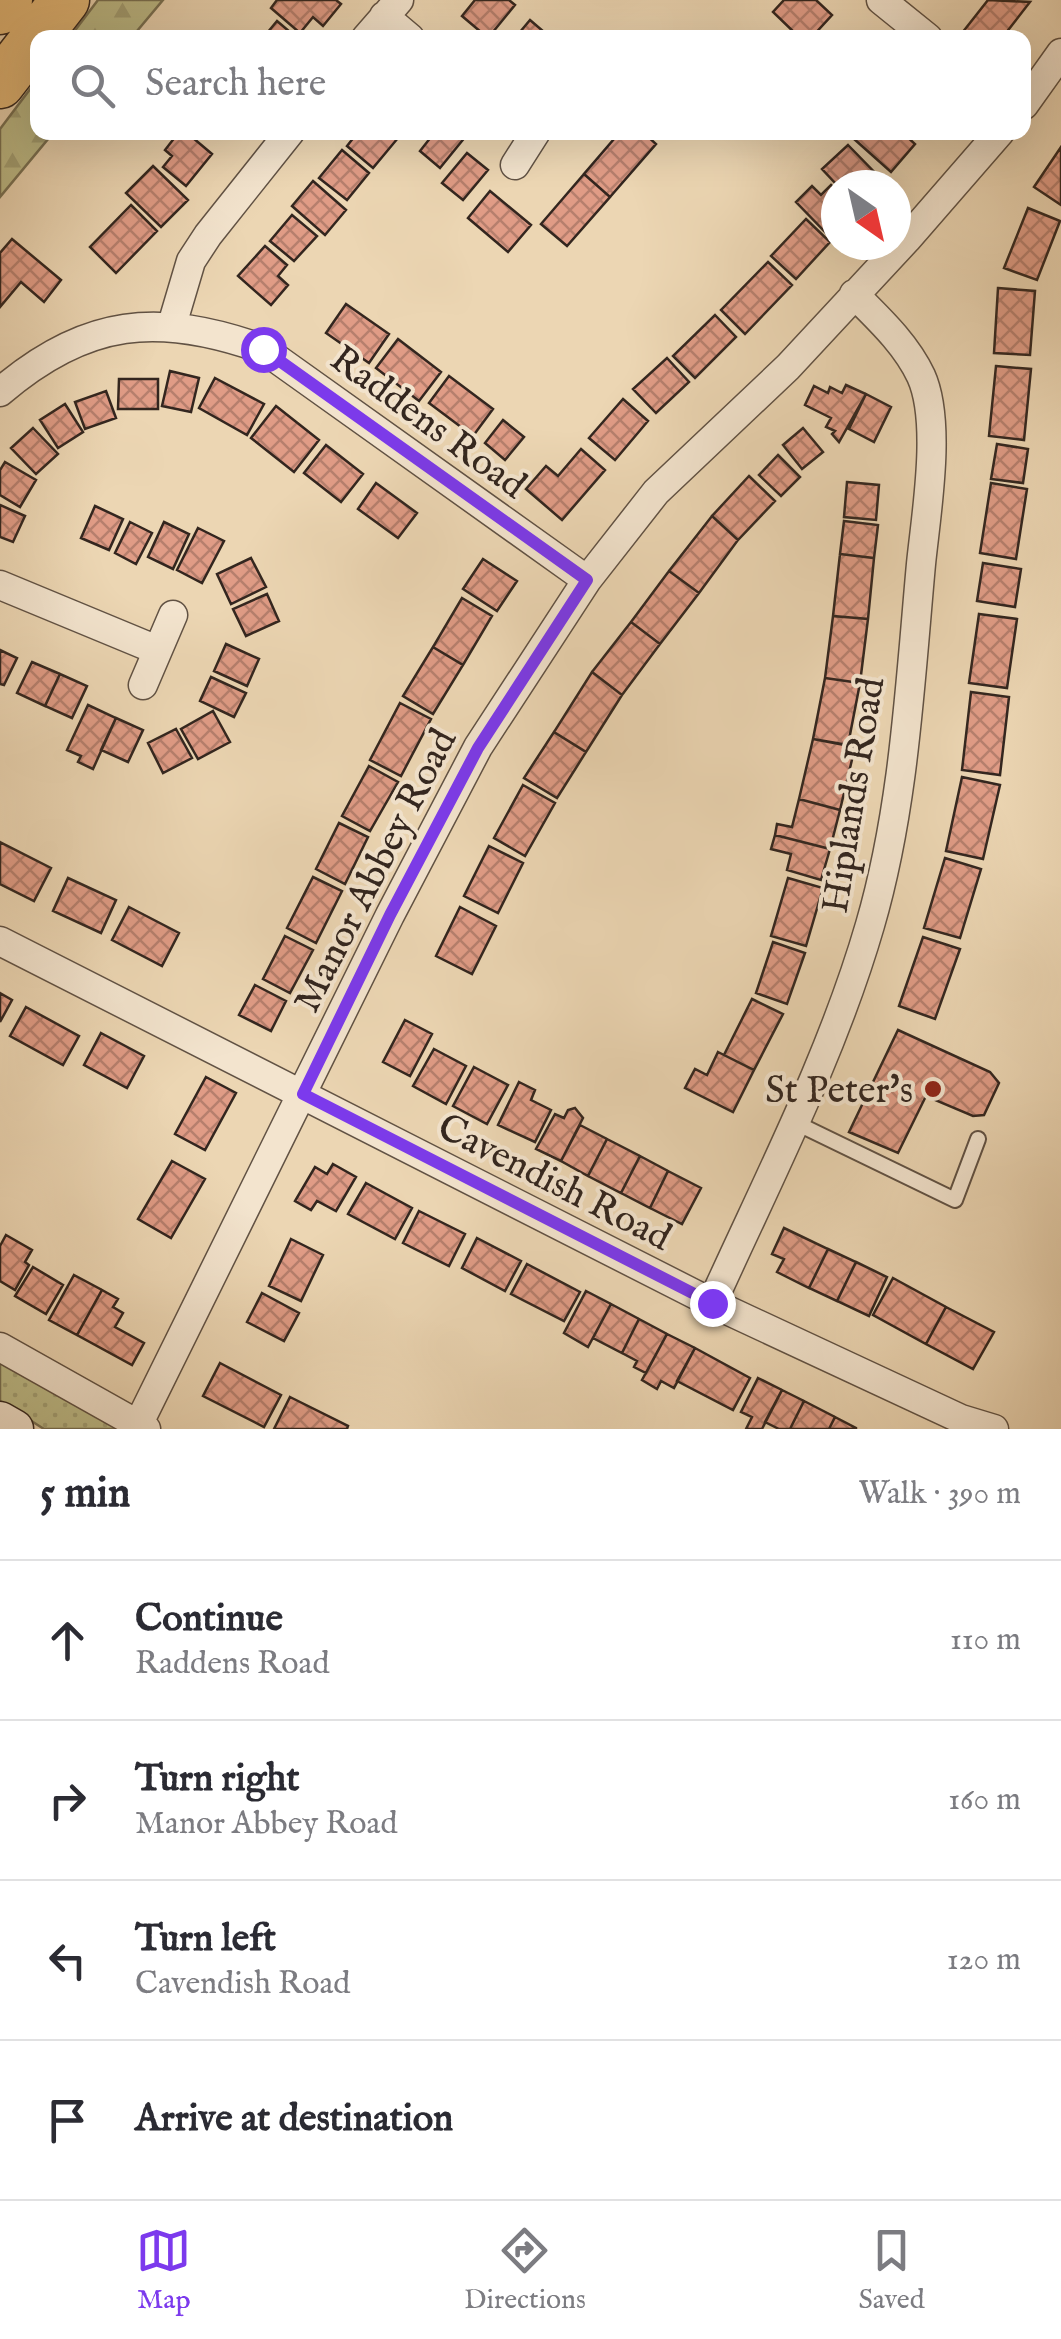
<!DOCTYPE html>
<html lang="en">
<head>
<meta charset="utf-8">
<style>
  body { margin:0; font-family:"IM FELL English",serif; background:#f2f2f3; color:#2b2b33 }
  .compass { position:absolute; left:821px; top:170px; width:90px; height:90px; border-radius:50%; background:#fff; box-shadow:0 10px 40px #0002; rotate:146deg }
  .stop { position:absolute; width:30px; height:30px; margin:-22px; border:8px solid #7c3aed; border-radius:50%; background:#fff }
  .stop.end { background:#7c3aed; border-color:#fff; box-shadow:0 2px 10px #0008 }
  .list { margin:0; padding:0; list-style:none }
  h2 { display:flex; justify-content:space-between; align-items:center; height:130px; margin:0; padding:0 40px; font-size:42px }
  h2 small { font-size:32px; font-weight:400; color:#7c7c81 }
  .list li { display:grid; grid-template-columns:65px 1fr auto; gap:30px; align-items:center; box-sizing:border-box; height:160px; padding:0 40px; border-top:2px solid #e1e1e2 }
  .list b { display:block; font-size:38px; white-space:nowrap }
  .list p { margin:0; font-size:32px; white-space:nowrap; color:#7c7c81 }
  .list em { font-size:32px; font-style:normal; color:#7c7c81 }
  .icon { flex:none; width:55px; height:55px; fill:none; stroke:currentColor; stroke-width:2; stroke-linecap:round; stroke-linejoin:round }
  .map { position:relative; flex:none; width:1061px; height:1429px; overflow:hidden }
  .search { position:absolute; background:#fff; box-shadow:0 10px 40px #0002; left:30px; right:30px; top:30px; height:110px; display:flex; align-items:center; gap:25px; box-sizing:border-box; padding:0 35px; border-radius:20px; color:#7c7c81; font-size:38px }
  .sheet { height:770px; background:#fff }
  nav { display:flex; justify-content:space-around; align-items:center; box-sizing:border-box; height:140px; border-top:2px solid #e1e1e2; background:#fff; font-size:28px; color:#7c7c81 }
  nav a { display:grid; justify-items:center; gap:5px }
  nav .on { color:#7c3aed }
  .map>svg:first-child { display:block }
</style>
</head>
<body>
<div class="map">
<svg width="1061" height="1429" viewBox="0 0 1061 1429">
  <defs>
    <pattern id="grass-dots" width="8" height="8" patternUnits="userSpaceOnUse" patternTransform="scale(2.5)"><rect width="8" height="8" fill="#bdbc89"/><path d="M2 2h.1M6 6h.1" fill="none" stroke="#a3a176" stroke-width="1.8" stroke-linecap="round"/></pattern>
    <pattern id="forest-firs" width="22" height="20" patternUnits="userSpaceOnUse" patternTransform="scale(2.5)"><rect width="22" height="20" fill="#bdbc89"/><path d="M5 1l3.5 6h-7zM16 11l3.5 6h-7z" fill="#a3a176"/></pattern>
    <pattern id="building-cross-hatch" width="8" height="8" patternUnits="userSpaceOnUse" patternTransform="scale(2.5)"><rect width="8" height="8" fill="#e09c86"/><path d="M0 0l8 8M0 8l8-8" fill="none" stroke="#b67f6d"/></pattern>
  </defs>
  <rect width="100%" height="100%" fill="#ecd6b3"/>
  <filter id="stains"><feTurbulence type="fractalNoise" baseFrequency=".002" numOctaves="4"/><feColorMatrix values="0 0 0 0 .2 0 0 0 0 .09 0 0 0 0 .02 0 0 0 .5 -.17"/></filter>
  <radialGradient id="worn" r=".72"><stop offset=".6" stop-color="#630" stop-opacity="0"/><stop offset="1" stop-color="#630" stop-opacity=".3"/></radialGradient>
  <path fill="url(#grass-dots)" stroke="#787154" stroke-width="2.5" d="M0,1361L112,1423L116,1429H44L0,1401Z"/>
  <path fill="url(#forest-firs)" stroke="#787154" stroke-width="2.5" d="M98,0H163L132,37H70Z
    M37,80L38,132L53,133L0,197V129Z"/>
  <path fill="url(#building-cross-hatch)" stroke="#33261f" stroke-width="2.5" d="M277,0H336L341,4L323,26L313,17L300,33L271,8Z
    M475,0H509L515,5L488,38L462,16Z
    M784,0H816L832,15L811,38H800L773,12Z
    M988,0L1030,2L1002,38H968L962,33Z
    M530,20L551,38H515Z
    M277,21L297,38H263Z
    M179,132H186L212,154L186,186L163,167L172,156L165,150Z
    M358,132H391L398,138L373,168L347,146Z
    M435,132H463L466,136L440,168L420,151Z
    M620,132H643L656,144L610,197L584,174Z
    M858,132H902L915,144L891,172L853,138Z
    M848,145L884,182L881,185H837L822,169Z
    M1061,147V205L1034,187Z
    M342,150L369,173L347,200L319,178Z
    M467,153L488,170L463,200L442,183Z
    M153,166L188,200L161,227L126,193Z
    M584,174L610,197L567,246L541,224Z
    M313,181L346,210L325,235L292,206Z
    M831,185L836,190V230L829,236L796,202L812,186L821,195Z
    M490,191L531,225L508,252L468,218Z
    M131,205L157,231L116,273L90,247Z
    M1028,208L1060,221L1037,280L1004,268Z
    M292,215L317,236L294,261L270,241Z
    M806,219L830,242L796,279L771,256Z
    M12,239L61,280L44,302L21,282L0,307V253Z
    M265,246L287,265L278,276L288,285L271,305L238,276Z
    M768,262L792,285L745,334L721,310Z
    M998,288L1035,291L1030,355L994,353Z
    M346,304L389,334L369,363L326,333Z
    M715,315L736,337L695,378L673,356Z
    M398,339L441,372L419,401L376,368Z
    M667,358L689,382L656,413L633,389Z
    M996,366L1031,369L1024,440L989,436Z
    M170,371L199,378L191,412L162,406Z
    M449,376L493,409L473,436L429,403Z
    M215,378L264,404L247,435L199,408Z
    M119,379H158V409H118Z
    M846,385L866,394L839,442L832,434L835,431L826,427L831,418L805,405L814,386L828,393L830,387L842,393Z
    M106,391L116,418L85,429L75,402Z
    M866,394L891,407L874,442L849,429Z
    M623,399L648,421L615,460L589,438Z
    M65,404L83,432L58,448L40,420Z
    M276,406L319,440L294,472L251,438Z
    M503,420L524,437L505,460L485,443Z
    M33,428L58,454L36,474L11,448Z
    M803,428L823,452L802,469L783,445Z
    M997,444L1028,449L1023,483L991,479Z
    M326,445L363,474L341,502L304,473Z
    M581,449L605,470L562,520L526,489L546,466L558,476Z
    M778,455L800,477L781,496L759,475Z
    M5,462L36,480L20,507L0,495V470Z
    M749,476L775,501L738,540L712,516Z
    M847,482L879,485L876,520L844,517Z
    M376,483L417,513L398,538L358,509Z
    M991,483L1027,489L1016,559L980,553Z
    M0,505L25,516L13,542L0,537Z
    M95,506L123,519L109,550L81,538Z
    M712,516L738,540L699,593L669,571Z
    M844,521L878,525L874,558L840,554Z
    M130,522L152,533L136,564L115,553Z
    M164,522L189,534L173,569L148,557Z
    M198,528L224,541L202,583L177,570Z
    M840,554L874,558L868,619L833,616Z
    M251,558L266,587L231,604L217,574Z
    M483,559L517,581L497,611L463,589Z
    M983,563L1021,569L1015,607L977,601Z
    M669,571L699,593L660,644L631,622Z
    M267,594L279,621L246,636L233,609Z
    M462,598L492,616L463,665L433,647Z
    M979,614L1017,619L1007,688L969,683Z
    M833,616L868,619L860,683L825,678Z
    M631,622L660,644L622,695L592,672Z
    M226,644L259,659L247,686L214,671Z
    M433,647L463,665L433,714L403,696Z
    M0,650L17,658L4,685L0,684Z
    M32,662L60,674L45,706L17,693Z
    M592,672L622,695L586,752L554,732Z
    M60,674L87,686L72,718L45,706Z
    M211,677L246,693L234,717L200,701Z
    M825,678L860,683L848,745L813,739Z
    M971,692L1009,697L1000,775L962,770Z
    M400,703L431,719L401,776L370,760Z
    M88,705L116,718L93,769L78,762L81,756L67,750Z
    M213,711L230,742L198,759L181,729Z
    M116,718L143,730L128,762L101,750Z
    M176,729L192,758L163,773L148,743Z
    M554,732L586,752L557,798L524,778Z
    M813,739L855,747L840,810L799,799Z
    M369,766L398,782L370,831L342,816Z
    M962,777L1000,785L983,859L946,851Z
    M523,785L555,803L525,856L494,838Z
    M799,799L840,810L830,849L775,835L777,824L792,827Z
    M339,823L368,837L345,884L316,869Z
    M775,835L830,849L821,880L787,870L791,854L771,849Z
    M0,842L51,868L34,901L0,884Z
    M489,846L523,863L498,913L464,896Z
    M945,858L981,869L960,938L924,928Z
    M313,877L342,891L316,943L287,928Z
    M68,878L116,900L101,933L53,911Z
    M788,878L823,888L806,946L771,936Z
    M129,907L179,933L162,966L112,940Z
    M460,907L496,926L472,974L436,956Z
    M285,936L313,950L290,993L263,979Z
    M923,937L960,949L935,1019L899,1006Z
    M773,942L805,953L787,1004L756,993Z
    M255,985L286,1001L271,1031L239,1015Z
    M0,993L12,1000L0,1022Z
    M752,999L783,1014L754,1070L724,1055Z
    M26,1007L79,1036L63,1065L10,1036Z
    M405,1020L432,1034L410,1076L383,1062Z
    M898,1030L990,1072L999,1083L984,1115L973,1116L926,1096L898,1153L849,1132Z
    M101,1033L144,1056L127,1088L84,1065Z
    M434,1049L466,1066L446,1104L413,1086Z
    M718,1052L754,1070L733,1112L685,1088L695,1069L707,1075Z
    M474,1067L508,1085L487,1124L453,1106Z
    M206,1077L236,1093L205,1150L175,1134Z
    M519,1082L535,1090L531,1100L551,1110L535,1142L498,1125Z
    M575,1108L583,1118L561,1161L536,1149L555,1114L564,1118L568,1110Z
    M580,1125L607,1139L588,1176L561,1161Z
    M607,1139L640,1156L621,1193L588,1176Z
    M640,1156L668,1171L650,1208L621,1193Z
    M172,1161L205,1179L171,1238L138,1219Z
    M333,1164L356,1177L336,1211L317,1201L311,1210L295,1201L315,1167L327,1174Z
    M668,1171L701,1188L682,1224L650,1208Z
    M366,1183L412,1208L395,1239L348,1214Z
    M419,1211L465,1234L449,1266L403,1243Z
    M784,1228L828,1249L809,1288L777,1272L784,1259L772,1254Z
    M6,1235L32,1250L25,1262L29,1265L15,1290L0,1281V1246Z
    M477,1238L521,1261L505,1291L462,1268Z
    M291,1239L323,1255L301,1301L269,1286Z
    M828,1249L856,1262L837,1301L809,1288Z
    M856,1262L887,1277L869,1316L837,1301Z
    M527,1264L580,1292L564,1321L511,1294Z
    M33,1267L63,1285L46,1314L15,1296Z
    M74,1275L102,1290L77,1335L49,1320Z
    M893,1278L946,1307L926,1344L873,1315Z
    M102,1290L118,1299L113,1307L123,1313L115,1327L144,1343L132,1365L77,1335Z
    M586,1291L611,1304L588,1347L564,1333Z
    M262,1293L299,1313L284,1341L247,1322Z
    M611,1304L639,1319L622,1353L593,1338Z
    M946,1307L994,1332L973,1369L926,1344Z
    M639,1319L667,1334L646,1373L634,1367L637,1361L622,1353Z
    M667,1334L695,1348L674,1388L661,1381L657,1389L642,1380Z
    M695,1348L750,1378L733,1410L677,1381Z
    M220,1363L281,1395L264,1427L203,1396Z
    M758,1378L782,1390L762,1429H746L752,1417L741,1412Z
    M782,1390L804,1401L790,1429H779L765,1422Z
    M290,1397L348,1426L347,1429H274Z
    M804,1401L835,1417L829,1429H790Z
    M835,1417L856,1428V1429H829Z"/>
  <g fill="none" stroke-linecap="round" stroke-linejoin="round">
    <g stroke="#615244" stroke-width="18">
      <path id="lane" d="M794,1122L955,1200L978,1139"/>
    </g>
    <g stroke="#615244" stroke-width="31">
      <path id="street" d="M881,0L928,38
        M384,16L410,38
        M366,38L399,0
        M1024,105L1061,53
        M515,165L536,132
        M172,325L191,261L208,235L290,132
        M0,392C86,318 159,312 263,349L587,580
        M0,585L157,650
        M143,685L173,615
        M0,941L712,1303L961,1419L994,1429
        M712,1303C768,1179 832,1056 870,925C904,809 910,684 921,564C926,514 942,422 921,376C906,344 879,319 854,294
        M0,1347L146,1429
        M136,1429L390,915L478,747L587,580L656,492L788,367L907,239L1000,132"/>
    </g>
    <g stroke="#33261f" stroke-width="41">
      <path id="secondary" d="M0,1421L14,1429"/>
    </g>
    <g stroke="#33261f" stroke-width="51">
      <path id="highway" d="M0,10L8,0
        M0,84L65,0"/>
    </g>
    <use href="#lane" stroke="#f3e4ce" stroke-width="14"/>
    <use href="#street" stroke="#f3e4ce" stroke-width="28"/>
    <use href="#secondary" stroke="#f3e4ce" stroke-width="38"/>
    <use href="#highway" stroke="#e6bb7a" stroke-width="48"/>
  </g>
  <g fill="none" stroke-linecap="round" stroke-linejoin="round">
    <path stroke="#7c3aed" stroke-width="12" d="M263,349L587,580L478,748L390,915L303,1094L712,1303"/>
  </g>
  <circle fill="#8f2418" stroke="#f3e4ce" stroke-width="4" cx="933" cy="1089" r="10"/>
  <g text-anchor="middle" stroke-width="8" stroke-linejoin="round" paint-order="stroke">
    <g font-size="38" fill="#33261f" stroke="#f3e4ce">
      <text transform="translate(429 421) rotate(36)" y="13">Raddens Road</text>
      <text transform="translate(852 795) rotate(-81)" y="13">Hiplands Road</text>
      <text transform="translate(374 870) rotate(-63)" y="13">Manor Abbey Road</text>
      <text transform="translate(555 1181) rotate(27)" y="13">Cavendish Road</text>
    </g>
    <g font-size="38" fill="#33261f" stroke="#f3e4ce" text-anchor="end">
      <text x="913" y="1102">St Peter's</text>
    </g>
  </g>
  <rect width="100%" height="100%" filter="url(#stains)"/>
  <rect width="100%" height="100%" fill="url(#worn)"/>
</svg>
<svg class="compass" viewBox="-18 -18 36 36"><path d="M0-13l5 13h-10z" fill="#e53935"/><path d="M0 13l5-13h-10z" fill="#7c7c81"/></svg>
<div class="stop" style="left:263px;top:349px"></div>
<div class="stop end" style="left:712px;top:1303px"></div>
<div class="search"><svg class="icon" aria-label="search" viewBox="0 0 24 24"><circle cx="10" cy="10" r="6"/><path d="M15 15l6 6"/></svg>Search here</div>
</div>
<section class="sheet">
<h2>5 min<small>Walk · 390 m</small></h2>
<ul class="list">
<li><svg class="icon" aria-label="ahead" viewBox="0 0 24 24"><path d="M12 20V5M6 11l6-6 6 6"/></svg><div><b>Continue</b><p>Raddens Road</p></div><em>110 m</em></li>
<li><svg class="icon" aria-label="right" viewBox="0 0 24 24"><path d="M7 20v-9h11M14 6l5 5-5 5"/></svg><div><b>Turn right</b><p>Manor Abbey Road</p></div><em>160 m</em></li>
<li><svg class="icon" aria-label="left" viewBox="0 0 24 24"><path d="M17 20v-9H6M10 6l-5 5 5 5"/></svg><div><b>Turn left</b><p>Cavendish Road</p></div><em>120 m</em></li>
<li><svg class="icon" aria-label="arrive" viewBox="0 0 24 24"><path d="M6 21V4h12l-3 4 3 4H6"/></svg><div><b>Arrive at destination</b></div></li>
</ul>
</section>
<nav>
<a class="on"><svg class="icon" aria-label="map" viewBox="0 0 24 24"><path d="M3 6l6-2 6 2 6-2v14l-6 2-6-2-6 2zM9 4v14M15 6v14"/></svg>Map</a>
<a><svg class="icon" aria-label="directions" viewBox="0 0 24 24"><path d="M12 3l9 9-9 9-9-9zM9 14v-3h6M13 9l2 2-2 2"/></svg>Directions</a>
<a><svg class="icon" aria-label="saved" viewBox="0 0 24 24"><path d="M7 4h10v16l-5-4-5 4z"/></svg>Saved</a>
</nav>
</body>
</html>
